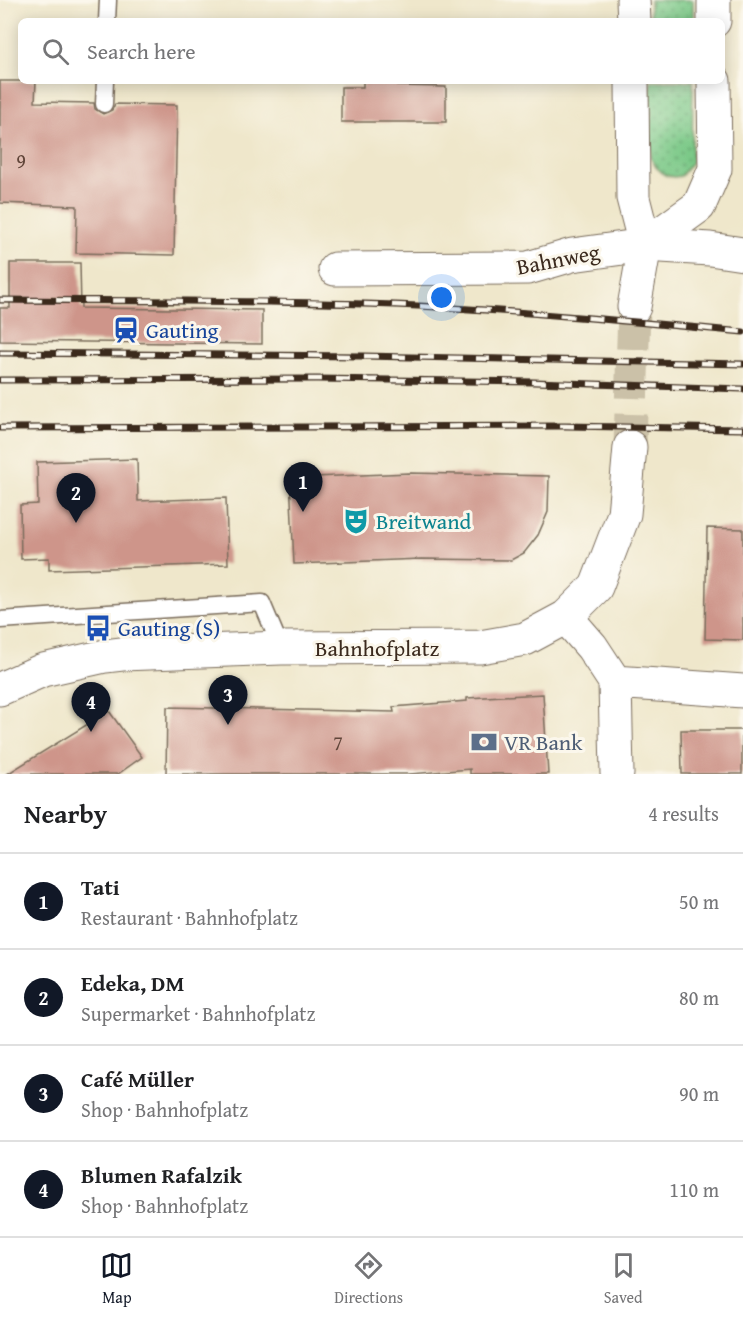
<!DOCTYPE html>
<html lang="en">
<head>
<meta charset="utf-8">
<style>
  body { margin:0; font-family:"Gentium Book Plus",serif; background:#f2f2f2; color:#202124 }
  .you { position:absolute; left:442px; top:298px; width:21px; height:21px; margin:-15px; border:4px solid #fff; border-radius:50%; background:#1a73e8; box-shadow:0 0 0 9px #1a73e833 }
  .badge { display:grid; place-items:center; width:39px; height:39px; border-radius:50%; background:#111827; color:#fff; font-size:20px; font-weight:700 }
  .pin { position:absolute; translate:-50% -50px; filter:drop-shadow(0 2px 3px #0008) }
  .pin::after { content:''; position:absolute; top:32px; width:21px; height:18px; background:inherit; clip-path:polygon(0 0,100% 0,50% 100%) }
  .list { margin:0; padding:0; list-style:none }
  h2 { display:flex; justify-content:space-between; align-items:center; height:78px; margin:0; padding:0 24px; font-size:26px }
  h2 small { font-size:20px; font-weight:400; color:#757577 }
  .list li { display:grid; grid-template-columns:39px 1fr auto; gap:18px; align-items:center; box-sizing:border-box; height:96px; padding:0 24px; border-top:2px solid #e0e0e0 }
  .list b { display:block; font-size:22px; white-space:nowrap }
  .list p { margin:0; font-size:20px; white-space:nowrap; color:#757577 }
  .list em { font-size:20px; font-style:normal; color:#757577 }
  .icon { flex:none; width:33px; height:33px; fill:none; stroke:currentColor; stroke-width:2; stroke-linecap:round; stroke-linejoin:round }
  .map { position:relative; flex:none; width:743px; height:774px; overflow:hidden }
  .search { position:absolute; background:#fff; box-shadow:0 3px 15px #0003; left:18px; right:18px; top:18px; height:66px; display:flex; align-items:center; gap:15px; box-sizing:border-box; padding:0 21px; border-radius:9px; color:#757577; font-size:22px }
  .sheet { height:462px; background:#fff }
  nav { display:flex; justify-content:space-around; align-items:center; box-sizing:border-box; height:84px; border-top:2px solid #e0e0e0; background:#fff; font-size:16px; color:#757577 }
  nav a { display:grid; justify-items:center; gap:3px }
  nav .on { color:#111827 }
  .map>svg:first-child { display:block }
</style>
</head>
<body>
<div class="map">
<svg width="743" height="774" viewBox="0 0 743 774">
  <defs>
    <pattern id="park-dots" width="8" height="8" patternUnits="userSpaceOnUse" patternTransform="scale(1.5)"><rect width="8" height="8" fill="#7bc988"/><path d="M2 2h.1M6 6h.1" fill="none" stroke="#66a36f" stroke-width="1.8" stroke-linecap="round"/></pattern>
  </defs>
  <rect width="100%" height="100%" fill="#fbf7ec"/>
  <filter id="ink" filterUnits="userSpaceOnUse"><feTurbulence type="fractalNoise" baseFrequency=".0167" numOctaves="2"/><feDisplacementMap in="SourceGraphic" scale="12" xChannelSelector="R" yChannelSelector="G"/><feConvolveMatrix kernelMatrix="1 2 1 2 8 2 1 2 1" color-interpolation-filters="sRGB"/></filter>
  <filter id="wash" filterUnits="userSpaceOnUse"><feTurbulence type="fractalNoise" baseFrequency=".008" numOctaves="4" result="noise"/><feDisplacementMap in="SourceGraphic" scale="24" xChannelSelector="R" yChannelSelector="G"/><feGaussianBlur stdDeviation="1.35" result="paint"/><feColorMatrix in="noise" values="0 0 0 0 0 0 0 0 0 0 0 0 0 0 0 0 0 1.4 0 .05"/><feComposite in="paint" operator="in"/></filter>
  <g filter="url(#wash)">
    <rect width="100%" height="100%" fill="#efe7cb"/>
    <path fill="url(#park-dots)" stroke="#5b7a53" stroke-width="1.5" d="M650,0H693V21H650Z
      M651,81H693L692,162L681,176L674,177L665,175L656,167L651,158Z"/>
    <g id="blocks">
      <path fill="#ce958a" d="M0,81H36L35,102L94,103L95,109L103,114L112,110L115,104L177,105L174,255L76,253L77,206L0,203Z
        M363,81H398V86L446,87V122H341V87H363Z
        M10,263H80L81,308L262,310V344L0,341V308H10Z
        M137,459L138,501L226,498L228,564L49,570V558L21,559L20,505L38,504L37,462Z
        M410,473L549,476L548,512L538,535L524,553L511,560L421,559L294,564L290,478Z
        M707,528L743,529V640L705,639Z
        M543,694L548,774H470V769L410,774H166L167,707L394,712L393,707L467,701V698Z
        M109,711L142,757L118,774H7Z
        M681,730H742V774H682Z"/>
    </g>
  </g>
  <g filter="url(#ink)">
    <use href="#blocks" fill-opacity="0" stroke="#7a6c5b" stroke-width="1.5"/>
    <g fill="none" stroke-linecap="round" stroke-linejoin="round">
      <path stroke="#cbc1a8" stroke-width="33" stroke-dasharray="33 16" stroke-linecap="butt" d="M630,447L634,307"/>
      <g stroke="#7a6c5b" stroke-width="19">
        <path id="lane" d="M107,21L108,0
          M104,104L105,81
          M0,620L262,603L281,648"/>
      </g>
      <g stroke="#7a6c5b" stroke-width="35">
        <path id="street" d="M335,269L528,268L572,255L645,245L710,249L743,254
          M566,617L592,647L615,682L743,691
          M615,682L617,774"/>
      </g>
      <g stroke="#7a6c5b" stroke-width="35">
        <path id="secondary" d="M633,0L634,21
          M714,0V21
          M632,81L633,198L645,245L634,307
          M645,245L699,206L715,169L714,81
          M0,689L43,670L105,656L122,654L281,648L480,647L525,639L566,617L596,587L624,514L630,447"/>
      </g>
      <use href="#lane" stroke="#fff" stroke-width="16"/>
      <use href="#street" stroke="#fff" stroke-width="33"/>
      <use href="#secondary" stroke="#fff" stroke-width="33"/>
      <g stroke="#3b2a1e" stroke-width="7">
        <path id="rail" d="M0,300C132,301 263,300 395,305C511,310 627,321 743,332
          M0,353L363,356L743,364
          M0,380L317,379L534,382L743,389
          M0,428L565,426L743,429"/>
      </g>
      <use href="#rail" stroke="#fbf7ec" stroke-width="4.5" stroke-dasharray="14" stroke-linecap="butt"/>
    </g>
  </g>
  <defs>
    <g id="station-bare" transform="scale(2.07)"><path d="M-3-6H3Q5-6 5-4V2Q5 4 3 4L4.5 6H3L1.5 4h-3L-3 6H-4.5L-3 4Q-5 4-5 2V-4Q-5-6-3-6ZM-3.5-4v3h7v-3ZM-3.5 1v1.5H-2V1ZM2 1v1.5H3.5V1Z" fill="#1a4fb4" stroke="#fbf7ec" stroke-width="2.5" paint-order="stroke"/></g>
    <g id="theatre-bare" transform="scale(2.07)"><path d="M-5-5.5Q0-4 5-5.5V0Q5 5 0 6Q-5 5-5 0ZM-3.3-2.5H-1v1.5H-3.3ZM1-2.5H3.3v1.5H1ZM-2.8 1Q0 5.5 2.8 1Z" fill="#0f9aa8" stroke="#fbf7ec" stroke-width="2.5" paint-order="stroke"/></g>
    <g id="bus-bare" transform="scale(2.07)"><path d="M-5-6H5V4H4V6H2V4H-2V6H-4V4H-5ZM-3.5-4V0h7V-4ZM-3.5 1.2v1.5H-2V1.2ZM2 1.2v1.5H3.5V1.2Z" fill="#1a4fb4" stroke="#fbf7ec" stroke-width="2.5" paint-order="stroke"/></g>
    <g id="bank-bare" transform="scale(2.07)"><path d="M-6-4H6V4H-6ZM0-2.3a2.3 2.3 0 1 0 0 4.6a2.3 2.3 0 1 0 0-4.6Z" fill="#5c6f8a" stroke="#fbf7ec" stroke-width="2.5" paint-order="stroke"/></g>
  </defs>
  <g fill-rule="evenodd">
    <use href="#station-bare" x="126" y="330"/>
    <use href="#theatre-bare" x="356" y="521"/>
    <use href="#bus-bare" x="98" y="628"/>
    <use href="#bank-bare" x="484" y="742"/>
  </g>
  <g text-anchor="middle" stroke-width="6" stroke-linejoin="round" paint-order="stroke">
    <g font-size="20" fill="#604539">
      <text x="21" y="168">9</text>
      <text x="338" y="750">7</text>
    </g>
    <g font-size="22" fill="#3b2a1e" stroke="#fbf7ec">
      <text transform="translate(558 259) rotate(-11)" y="8">Bahnweg</text>
      <text x="377" y="656">Bahnhofplatz</text>
    </g>
    <g font-size="22" fill="#164399" stroke="#fbf7ec" text-anchor="start">
      <text x="146" y="338">Gauting</text>
      <text x="118" y="636">Gauting (S)</text>
    </g>
    <g font-size="22" fill="#0d838f" stroke="#fbf7ec" text-anchor="start">
      <text x="376" y="529">Breitwand</text>
    </g>
    <g font-size="22" fill="#4e5e75" stroke="#fbf7ec" text-anchor="start">
      <text x="504" y="750">VR Bank</text>
    </g>
  </g>
</svg>
<div class="you"></div>
<div class="pin badge" style="left:303px;top:512px">1</div>
<div class="pin badge" style="left:76px;top:523px">2</div>
<div class="pin badge" style="left:228px;top:725px">3</div>
<div class="pin badge" style="left:91px;top:732px">4</div>
<div class="search"><svg class="icon" aria-label="search" viewBox="0 0 24 24"><circle cx="10" cy="10" r="6"/><path d="M15 15l6 6"/></svg>Search here</div>
</div>
<section class="sheet">
<h2>Nearby<small>4 results</small></h2>
<ul class="list">
<li><span class="badge">1</span><div><b>Tati</b><p>Restaurant · Bahnhofplatz</p></div><em>50 m</em></li>
<li><span class="badge">2</span><div><b>Edeka, DM</b><p>Supermarket · Bahnhofplatz</p></div><em>80 m</em></li>
<li><span class="badge">3</span><div><b>Café Müller</b><p>Shop · Bahnhofplatz</p></div><em>90 m</em></li>
<li><span class="badge">4</span><div><b>Blumen Rafalzik</b><p>Shop · Bahnhofplatz</p></div><em>110 m</em></li>
</ul>
</section>
<nav>
<a class="on"><svg class="icon" aria-label="map" viewBox="0 0 24 24"><path d="M3 6l6-2 6 2 6-2v14l-6 2-6-2-6 2zM9 4v14M15 6v14"/></svg>Map</a>
<a><svg class="icon" aria-label="directions" viewBox="0 0 24 24"><path d="M12 3l9 9-9 9-9-9zM9 14v-3h6M13 9l2 2-2 2"/></svg>Directions</a>
<a><svg class="icon" aria-label="saved" viewBox="0 0 24 24"><path d="M7 4h10v16l-5-4-5 4z"/></svg>Saved</a>
</nav>
</body>
</html>
